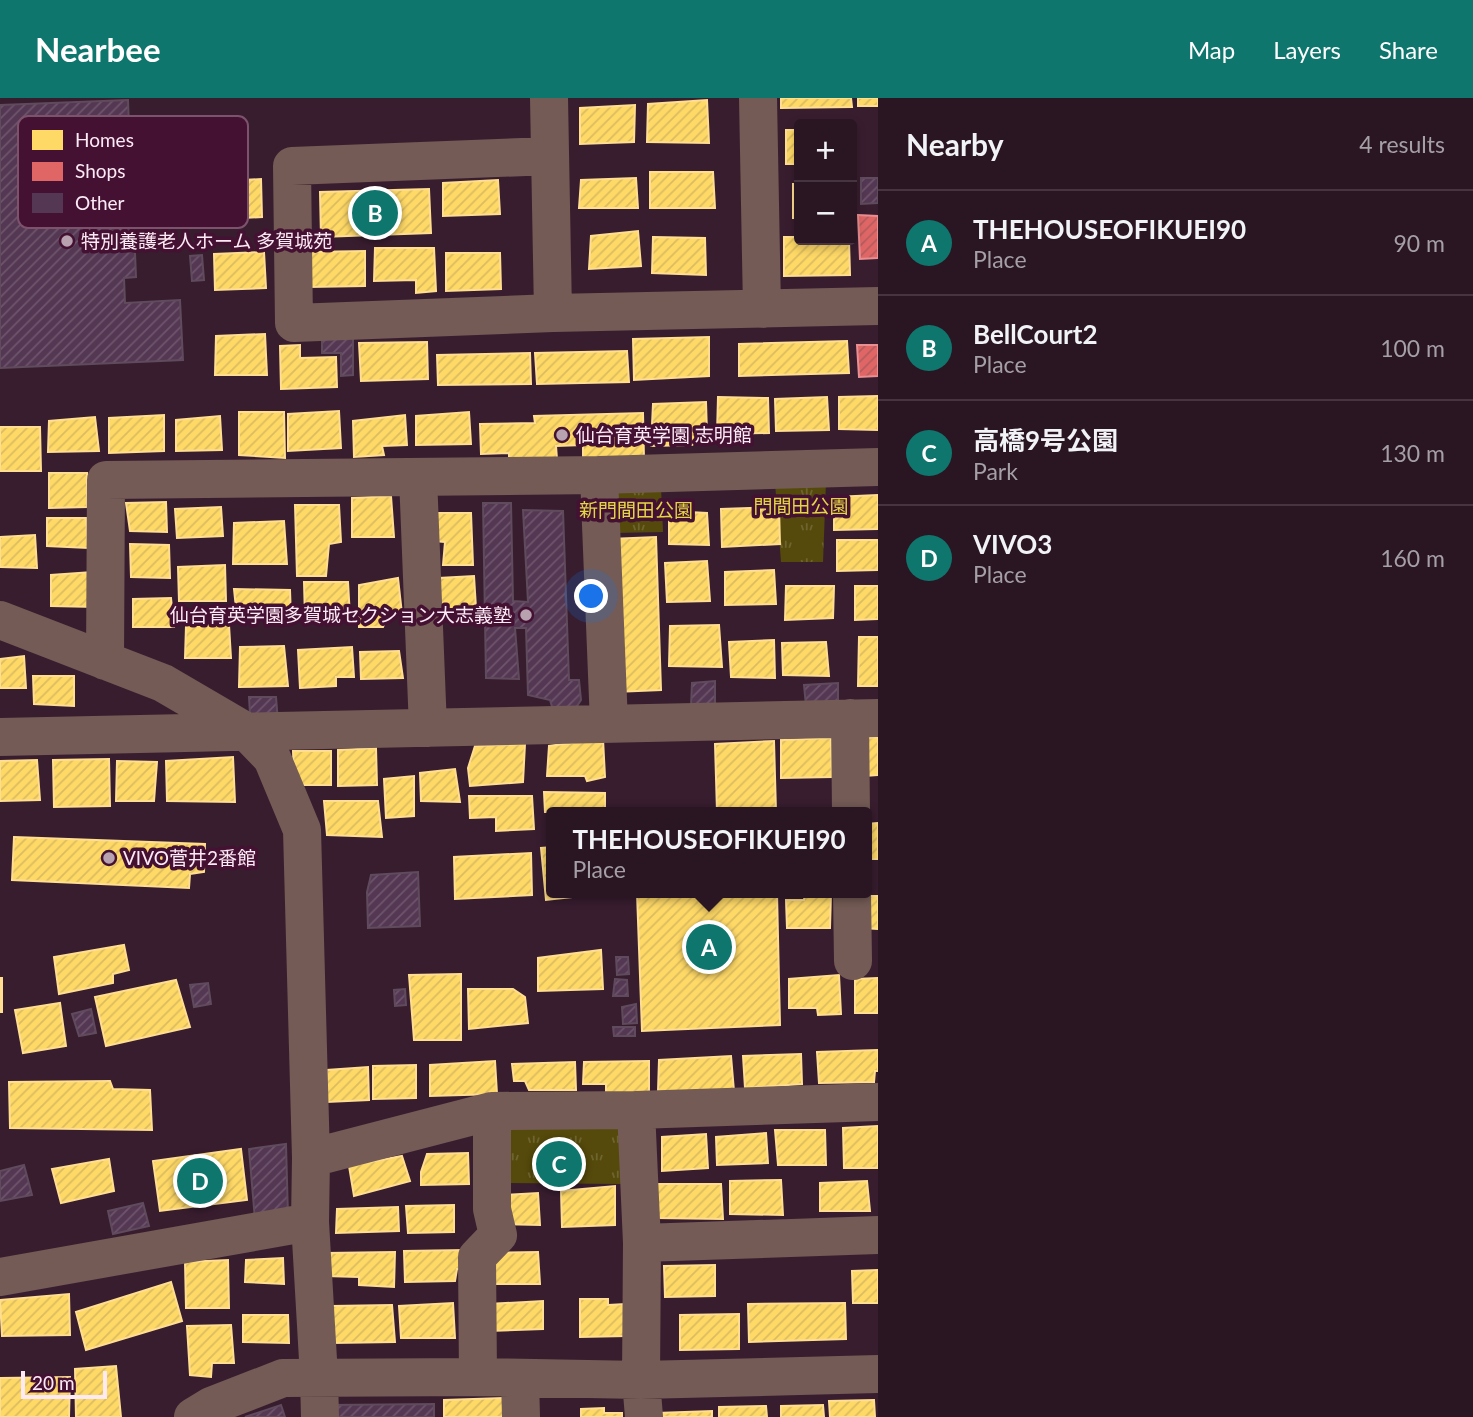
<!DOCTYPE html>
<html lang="en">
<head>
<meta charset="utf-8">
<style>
  body { margin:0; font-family:Lato,"Noto Sans JP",sans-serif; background:#362330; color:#f1f3f6 }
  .controls { position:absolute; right:21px; top:21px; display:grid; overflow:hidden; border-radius:7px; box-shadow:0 4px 10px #0003 }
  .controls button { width:63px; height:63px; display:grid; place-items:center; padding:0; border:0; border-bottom:2px solid #463541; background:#2a1623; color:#f1f3f6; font:35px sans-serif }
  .scale { position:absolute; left:21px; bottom:18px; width:86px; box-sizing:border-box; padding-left:7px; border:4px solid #feeaf5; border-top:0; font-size:19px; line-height:24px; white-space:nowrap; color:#feeaf5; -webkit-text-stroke:5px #413; paint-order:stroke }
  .you { position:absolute; left:592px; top:499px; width:24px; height:24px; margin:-18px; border:5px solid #fff; border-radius:50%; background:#1a73e8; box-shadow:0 0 0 10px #1a73e833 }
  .badge { display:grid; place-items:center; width:46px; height:46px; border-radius:50%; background:#0f766e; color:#fff; font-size:23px; font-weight:700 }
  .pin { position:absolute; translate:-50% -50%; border:4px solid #fff; box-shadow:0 2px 7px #0006 }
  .popup { position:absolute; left:546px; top:709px; width:326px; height:91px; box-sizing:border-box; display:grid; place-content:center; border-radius:7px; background:#2a1623; filter:drop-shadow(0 2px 5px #0005); font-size:23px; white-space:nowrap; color:#a59fa6 }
  .popup b { font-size:26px; color:#f1f3f6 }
  .popup::after { content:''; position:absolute; left:50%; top:100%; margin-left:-14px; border:14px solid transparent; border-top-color:#2a1623 }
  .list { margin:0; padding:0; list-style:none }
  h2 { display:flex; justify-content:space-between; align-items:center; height:91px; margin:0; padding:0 28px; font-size:30px }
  h2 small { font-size:23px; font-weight:400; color:#a59fa6 }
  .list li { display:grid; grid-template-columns:46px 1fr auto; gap:21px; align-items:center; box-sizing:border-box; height:105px; padding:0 28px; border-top:2px solid #463541 }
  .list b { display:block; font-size:26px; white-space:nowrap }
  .list p { margin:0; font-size:23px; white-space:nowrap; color:#a59fa6 }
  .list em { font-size:23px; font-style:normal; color:#a59fa6 }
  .map { position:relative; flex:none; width:878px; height:1319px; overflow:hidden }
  header { display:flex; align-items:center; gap:42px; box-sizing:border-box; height:98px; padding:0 35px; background:#0f766e; color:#fff }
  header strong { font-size:33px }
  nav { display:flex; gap:38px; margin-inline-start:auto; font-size:24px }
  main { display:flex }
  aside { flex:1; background:#2a1623 }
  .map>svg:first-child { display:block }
</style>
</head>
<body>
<header>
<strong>Nearbee</strong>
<nav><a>Map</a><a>Layers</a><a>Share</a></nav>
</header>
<main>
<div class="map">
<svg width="878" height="1319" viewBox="0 0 878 1319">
  <defs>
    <pattern id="park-tufts" width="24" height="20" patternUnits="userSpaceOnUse" patternTransform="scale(1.75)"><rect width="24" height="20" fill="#554a0b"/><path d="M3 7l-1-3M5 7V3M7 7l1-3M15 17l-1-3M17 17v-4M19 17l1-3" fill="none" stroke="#6e642f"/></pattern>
    <pattern id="homes-hatch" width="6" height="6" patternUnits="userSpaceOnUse" patternTransform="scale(1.75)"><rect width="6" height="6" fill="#ffd966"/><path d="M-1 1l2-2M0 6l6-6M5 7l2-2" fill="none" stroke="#dbbc60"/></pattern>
    <pattern id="shops-hatch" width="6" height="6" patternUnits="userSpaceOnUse" patternTransform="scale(1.75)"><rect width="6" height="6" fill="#e06666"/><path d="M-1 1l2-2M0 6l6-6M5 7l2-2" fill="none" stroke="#b45c5e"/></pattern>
    <pattern id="building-hatch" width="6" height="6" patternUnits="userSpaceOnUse" patternTransform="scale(1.75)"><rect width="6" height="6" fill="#543752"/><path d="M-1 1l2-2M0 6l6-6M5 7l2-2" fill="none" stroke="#6e546c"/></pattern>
  </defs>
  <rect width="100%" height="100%" fill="#381d2f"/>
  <path fill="url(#park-tufts)" d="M826,383L823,464H781L775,384Z
    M615,388L661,390L663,434L612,435Z
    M602,1012L625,1038V1086L492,1085V1013Z"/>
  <path fill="url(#homes-hatch)" stroke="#ffde91" stroke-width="2" d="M781,0H851L852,9L781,10Z
    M858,0H878V8H858Z
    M707,2L709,45L647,44L648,6Z
    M635,7L634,44L580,46V10Z
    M786,32H799V66H786Z
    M650,74H713L715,110H650Z
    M636,80L638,110H579L581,82Z
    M261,81L262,119L209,122L207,84Z
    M498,82L500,116L443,118V85Z
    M793,86H799V120H793Z
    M429,91L431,135L321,139L320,94Z
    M638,133L641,168L589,171L591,138Z
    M653,139L705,140L706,177L652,175Z
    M784,139H799V142H849L850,177L784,178Z
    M375,150H434L436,193L416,195V182L374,183Z
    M365,153V188L309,189L308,154Z
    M264,154L266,190L215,192L214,156Z
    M446,155H500L501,191L446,193Z
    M265,236L267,277H215L216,238Z
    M709,239V278L634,282L633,241Z
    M847,243L849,275L739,278V246Z
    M427,244L428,281L361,283L359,245Z
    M300,247V260L336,259L337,289L281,291L280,248Z
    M627,253L629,284L537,286L535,255Z
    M530,255L531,286L438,287L437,257Z
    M878,298V332L839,331V299Z
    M718,299L768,300L769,335L717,336Z
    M827,299L829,332L776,333L775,301Z
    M706,304L707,336L692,347L651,348L653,306Z
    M339,313L341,350L288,353V316Z
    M239,314H284L285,360L239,357Z
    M469,314L471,346L416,347V318Z
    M643,315L644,361L583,363V347L556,348L557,361L509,363V355L481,356L480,326L535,325L534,318Z
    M164,317V353L109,355V320Z
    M405,317L407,347L382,348L384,357L354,359L353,323Z
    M220,318L222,352L176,353V322Z
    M95,319L99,353L48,354L49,323Z
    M0,329H40L41,373H0Z
    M49,375H87V409L49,410Z
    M878,397V431L834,432V399Z
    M391,398L394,439H352V400Z
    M166,404L167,434L130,433L126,405Z
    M295,407H339L341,444L329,446L326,478H297Z
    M221,409L223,438L177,440L175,411Z
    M779,409L780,446L722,449L721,411Z
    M669,413L707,415L709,447L669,446Z
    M434,415H471L473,467H443L445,444L434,443Z
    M47,420H86L88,450L47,448Z
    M284,423L287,466H233L234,425Z
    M35,437L37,470L0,469V439Z
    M656,439L661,592L615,594L610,441Z
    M837,442H878V472L837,473Z
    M130,446L169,447L170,480L131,479Z
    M707,463L710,503L667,504L665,465Z
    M225,467L226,503H179L178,469Z
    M774,472L776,506L725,507V474Z
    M92,474L96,509L51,508V477Z
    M474,478L476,510L439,512V480Z
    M398,480L402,516H388L383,529H359V487Z
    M304,484H348L350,519L305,520Z
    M786,488H834L833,520L785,522Z
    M855,488H878V521L855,522Z
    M234,491L290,492L291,520H237Z
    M171,500L174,529H133V501Z
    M229,527L231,560H185L186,528Z
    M719,527L722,569L669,568L670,528Z
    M859,539H878V588H858Z
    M774,542L775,580L731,579L729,544Z
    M826,544L829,578L783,577L782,545Z
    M284,548L288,588L239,589L240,549Z
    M352,549L354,579H336V588L300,590L298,552Z
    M399,553L403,580L361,581L360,554Z
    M24,558L26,590H0V561Z
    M33,578H74V608L34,606Z
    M878,639V677L865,678L864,640Z
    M831,640L832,679L781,680V642Z
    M603,641L605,679L587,683L585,678H547L549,648Z
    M774,643L776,714H717L715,646Z
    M525,646L523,684L470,688L468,670L475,648Z
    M376,650L377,687L338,688V652Z
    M293,653H331V687H303L294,678Z
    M233,659L235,704L167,703L166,663Z
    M109,661L110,708L54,709L53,662Z
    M37,662L40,702L0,703V663Z
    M117,663L157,664L154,703H116Z
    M455,671L460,704L421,703L420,675Z
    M414,678V718L386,720L384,681Z
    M544,694L605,695V714H545Z
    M469,698H532L534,731L496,733V719L470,720Z
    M324,703H378L382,739L327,737Z
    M878,725V761H866V726Z
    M14,739L205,746L204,774L190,776L189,790L12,782Z
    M552,749V795H581V798L546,802L541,750Z
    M531,755L532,797L455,801L454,759Z
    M637,795H777L780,927L642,933Z
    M805,795H831L830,830H787L786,802H804Z
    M864,798H878V831L863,830Z
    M124,847L129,872L113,876V885L59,896L54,859Z
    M601,852L603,891L538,893V860Z
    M461,876V942H414L409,877Z
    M839,877L841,916L818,917L817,910H789V881Z
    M0,880H2V914H0Z
    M878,880V915H855V881Z
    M176,882L190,929L106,948L95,899Z
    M468,891H513L525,899L528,925L469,931Z
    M60,905L66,948L23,955L15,912Z
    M878,952V973H875L874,984L819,985L817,954Z
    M801,956L802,986L745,990L743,958Z
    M731,958L734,993H658L659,962Z
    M495,963L497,996L430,998V967Z
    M649,963V996H606V986H583L584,964Z
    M575,964L576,992H529L525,983H514L512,966Z
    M416,967V1000L373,1001V968Z
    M368,969L369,1002L327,1004V972Z
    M110,983L113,991L150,992L152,1032L10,1030L9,984Z
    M878,1028V1070H844L843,1030Z
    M775,1032H825L826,1067H778Z
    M766,1035L768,1065L717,1067L716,1039Z
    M706,1036L708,1070L662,1073V1039Z
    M241,1051L247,1102L160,1113L153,1063Z
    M468,1055L469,1086L421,1087V1074L427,1056Z
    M402,1058L410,1083L354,1098L349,1068Z
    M109,1061L114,1093L61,1105L52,1071Z
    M781,1082L783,1117L730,1116V1083Z
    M867,1083L870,1113H820V1085Z
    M657,1086H721L723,1121L658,1120Z
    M615,1088V1127L562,1129L561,1093Z
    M538,1095L540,1127L503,1126V1097Z
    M454,1107V1134L408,1135L406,1108Z
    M398,1109L399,1133L336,1135L337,1111Z
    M466,1152V1171H457L455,1183L405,1184L404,1153Z
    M395,1154L394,1189L359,1187V1179L326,1178V1155Z
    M538,1154L540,1186H489L488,1155Z
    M283,1160L284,1186L245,1184L246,1162Z
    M228,1162L229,1210H186L185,1164Z
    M715,1167V1198L665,1199L664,1168Z
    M878,1172V1205H853L852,1173Z
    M171,1184L182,1223L86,1252L76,1214Z
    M69,1196L70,1237L2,1238L0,1202Z
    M580,1201H608V1207L625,1206L626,1238L580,1239Z
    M543,1203V1231L489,1233L488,1206Z
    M453,1205L455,1240H401L399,1208Z
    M845,1205L846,1241L749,1244L748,1206Z
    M392,1207L395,1244L332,1245V1208Z
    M739,1216V1251L680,1252V1217Z
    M243,1217H288L289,1245L243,1244Z
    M231,1227L234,1265H212L211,1279L190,1277L187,1228Z
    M116,1268L121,1319H76L75,1271Z
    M70,1279L69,1319H0V1280Z
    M503,1300L504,1319H444V1302Z
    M874,1302L875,1319H830L829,1303Z
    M823,1307L824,1319H781V1308Z
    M766,1308L767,1319H719V1309Z
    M604,1310V1315H622V1319H581V1311Z
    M712,1313V1319H657V1315Z"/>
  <path fill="url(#shops-hatch)" stroke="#e98e91" stroke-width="2" d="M858,117L878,118V160L860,161Z
    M857,247H878V278L859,279Z"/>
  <path fill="url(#building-hatch)" stroke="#5f4b5c" stroke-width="2" d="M128,2L131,82L166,80L167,104L133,106L136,179L124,180L125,205L180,202L183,262L0,270V7Z
    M861,80H878V105L861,106Z
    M202,157L204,182L192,183L190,158Z
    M322,238H353V277L341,278V255H322Z
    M483,405H511L513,503L528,504L523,412L563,413L569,582H579L581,602L575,611L554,615L550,602L528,597L526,530H515L519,581L486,580Z
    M715,583V608H691L692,585Z
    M838,585V607L806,608L804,587Z
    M249,599H276L278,624L250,616Z
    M418,774L420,828L368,830L367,794L371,777Z
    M616,859H628L629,876L617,877Z
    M615,881L627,882L628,898H613Z
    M208,885L211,906L194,909L190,887Z
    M405,891L406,907L395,908L394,892Z
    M636,906L637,925L623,926L622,909Z
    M91,911L96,935L79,938L72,916Z
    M613,929H635V938H614Z
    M286,1046L288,1118L255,1122L249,1051Z
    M24,1067L32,1097L0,1103V1073Z
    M143,1105L149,1128L113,1136L108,1113Z
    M434,1306V1319H330V1307Z
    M281,1307L285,1319H245Z"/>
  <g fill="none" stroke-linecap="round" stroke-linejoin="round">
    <path stroke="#745b55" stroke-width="38" d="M549,0L553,215
      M758,0L762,211
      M550,58L292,68L294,225L553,215L878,208
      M599,377L609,626
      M418,379L428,630
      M0,522L163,585L247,634L272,660L302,732L311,1060L310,1124L319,1279L320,1319
      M105,563L106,382L599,377L878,369
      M850,620L851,714
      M0,639L878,620
      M852,795L853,863
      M636,1012L642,1145L641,1282L644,1319
      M311,1060L492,1013L636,1012L878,1004
      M642,1145L878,1137
      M0,1179L310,1124
      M478,1279L477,1159L498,1137L492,1111V1013
      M520,1280L521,1319
      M193,1319L211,1308L283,1280L478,1279L641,1282L878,1276"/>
  </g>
  <g fill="#b9a2b0" stroke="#413" stroke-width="2.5">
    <circle cx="67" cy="143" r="7"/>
    <circle cx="562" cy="337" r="7"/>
    <circle cx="526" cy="517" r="7"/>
    <circle cx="109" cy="760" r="7"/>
  </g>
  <g text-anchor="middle" stroke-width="7" stroke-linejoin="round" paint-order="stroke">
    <g font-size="19" fill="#feeaf5" stroke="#413" text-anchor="start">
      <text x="81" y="150">特別養護老人ホーム 多賀城苑</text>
      <text x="576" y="344">仙台育英学園 志明館</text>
      <text x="512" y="524" text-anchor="end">仙台育英学園多賀城セクション大志義塾</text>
      <text x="123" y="767">VIVO菅井2番館</text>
    </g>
    <g font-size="19" fill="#e4d544" stroke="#413">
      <text x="801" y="415">門間田公園</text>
      <text x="636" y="419">新門間田公園</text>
    </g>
  </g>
  <rect x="18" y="18" width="230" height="112" rx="10" fill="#413" stroke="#7c526d" stroke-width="2"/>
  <rect x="32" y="32" width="31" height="20" fill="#ffd966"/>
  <rect x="32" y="64" width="31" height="19" fill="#e06666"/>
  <rect x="32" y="95" width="31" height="20" fill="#543752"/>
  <g font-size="19" fill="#feeaf5">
    <text x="75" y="49">Homes</text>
    <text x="75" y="80">Shops</text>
    <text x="75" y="112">Other</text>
  </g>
</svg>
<div class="controls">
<button>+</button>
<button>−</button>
</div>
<div class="scale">20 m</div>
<div class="you"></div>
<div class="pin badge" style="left:709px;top:849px">A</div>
<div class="popup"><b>THEHOUSEOFIKUEI90</b>Place</div>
<div class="pin badge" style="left:375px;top:115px">B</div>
<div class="pin badge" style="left:559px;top:1066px">C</div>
<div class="pin badge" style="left:200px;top:1083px">D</div>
</div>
<aside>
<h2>Nearby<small>4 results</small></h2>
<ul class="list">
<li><span class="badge">A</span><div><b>THEHOUSEOFIKUEI90</b><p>Place</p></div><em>90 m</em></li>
<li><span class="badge">B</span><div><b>BellCourt2</b><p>Place</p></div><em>100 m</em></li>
<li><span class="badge">C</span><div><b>高橋9号公園</b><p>Park</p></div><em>130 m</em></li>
<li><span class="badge">D</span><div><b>VIVO3</b><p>Place</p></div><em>160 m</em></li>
</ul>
</aside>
</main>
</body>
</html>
